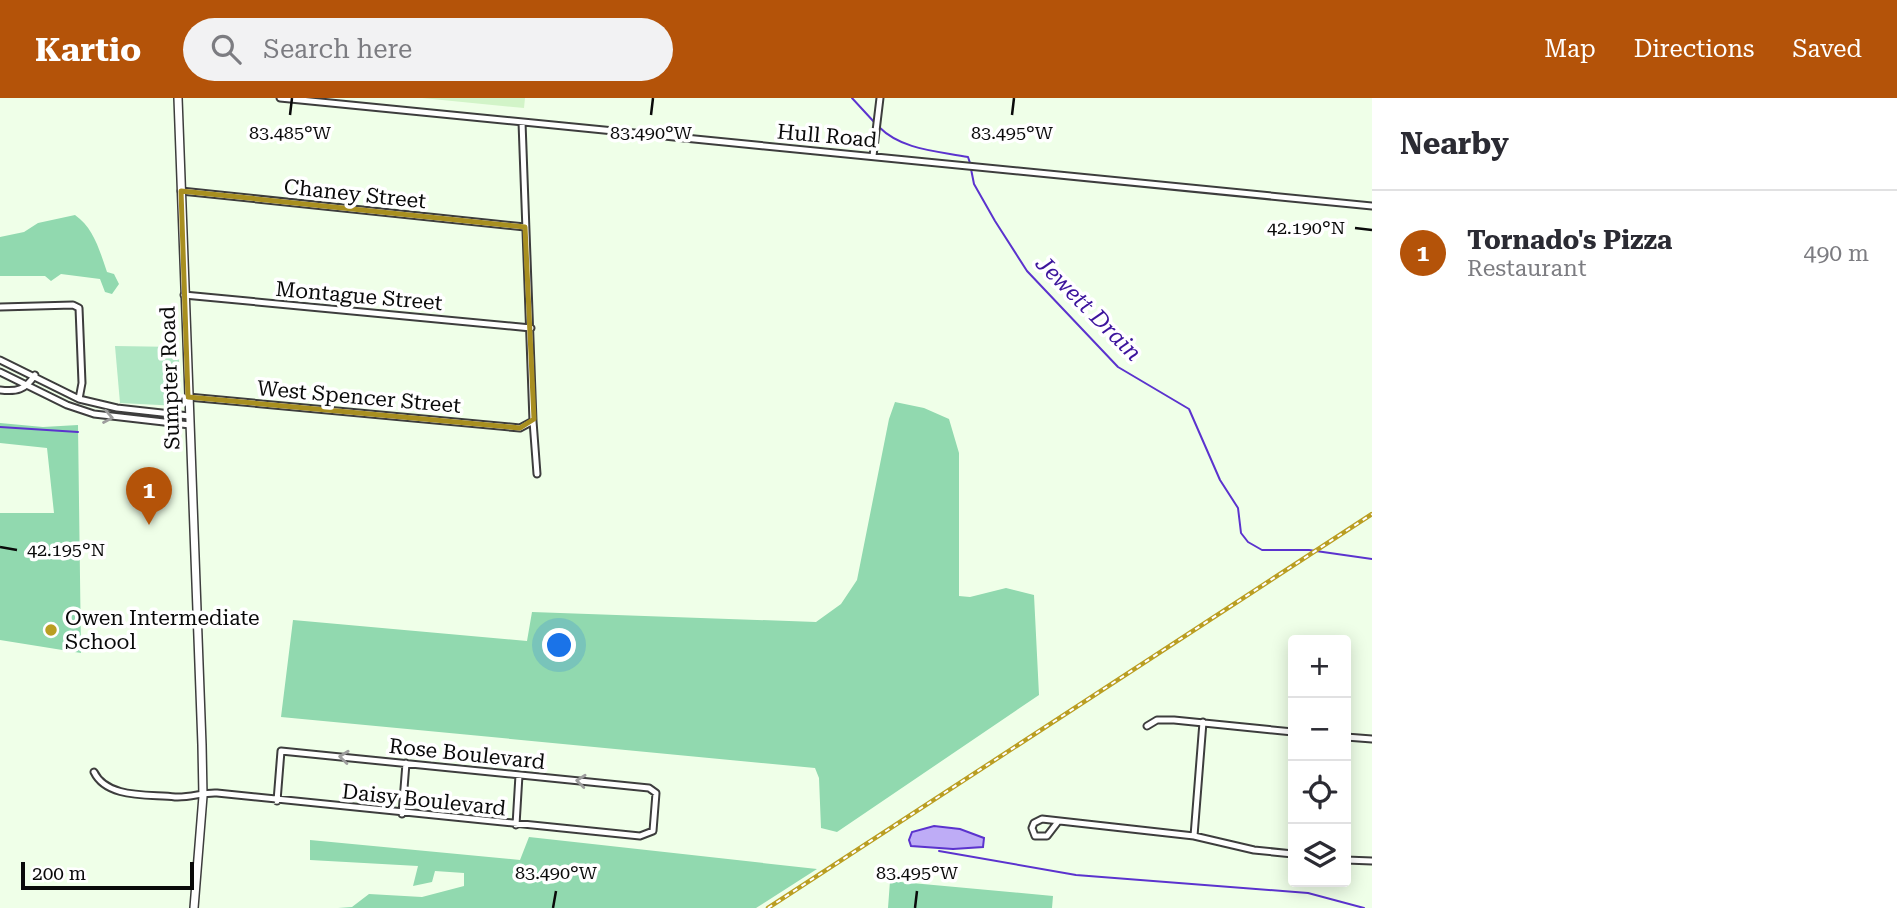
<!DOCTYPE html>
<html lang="en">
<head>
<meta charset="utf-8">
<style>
  body { margin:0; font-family:"Roboto Serif",serif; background:#f2f2f3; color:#2b2b33 }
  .controls { position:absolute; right:21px; bottom:21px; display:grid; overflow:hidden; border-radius:7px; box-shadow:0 4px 18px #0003 }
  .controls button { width:63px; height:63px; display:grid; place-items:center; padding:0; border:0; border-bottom:2px solid #e1e1e2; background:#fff; color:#2b2b33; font:35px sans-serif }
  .scale { position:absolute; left:21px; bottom:18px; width:173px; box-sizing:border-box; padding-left:7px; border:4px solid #0a0a0a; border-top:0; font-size:19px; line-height:24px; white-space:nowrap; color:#0a0a0a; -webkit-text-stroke:5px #fff; paint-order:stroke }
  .you { position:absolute; left:560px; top:548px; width:24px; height:24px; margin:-18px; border:5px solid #fff; border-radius:50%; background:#1a73e8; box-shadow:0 0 0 10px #1a73e833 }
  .badge { display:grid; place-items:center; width:46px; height:46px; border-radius:50%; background:#b45309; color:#fff; font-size:23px; font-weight:700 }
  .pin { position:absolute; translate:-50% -58px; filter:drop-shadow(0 2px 4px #0008) }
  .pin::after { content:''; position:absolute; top:37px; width:24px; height:21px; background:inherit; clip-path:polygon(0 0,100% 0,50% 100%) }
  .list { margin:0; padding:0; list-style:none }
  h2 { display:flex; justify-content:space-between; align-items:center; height:91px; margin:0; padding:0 28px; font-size:30px }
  h2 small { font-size:23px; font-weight:400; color:#7c7c81 }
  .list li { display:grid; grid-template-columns:46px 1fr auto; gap:21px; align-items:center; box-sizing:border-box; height:126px; padding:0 28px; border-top:2px solid #e1e1e2 }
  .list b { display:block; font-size:26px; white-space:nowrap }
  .list p { margin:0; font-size:23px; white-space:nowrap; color:#7c7c81 }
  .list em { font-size:23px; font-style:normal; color:#7c7c81 }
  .icon { flex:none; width:38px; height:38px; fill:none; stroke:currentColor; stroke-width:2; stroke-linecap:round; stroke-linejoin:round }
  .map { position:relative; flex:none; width:1372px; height:810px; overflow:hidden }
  header { display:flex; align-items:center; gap:42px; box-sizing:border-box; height:98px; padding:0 35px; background:#b45309; color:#fff }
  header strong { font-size:33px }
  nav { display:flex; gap:38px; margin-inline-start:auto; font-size:24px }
  .search { width:490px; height:63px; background:#f2f2f3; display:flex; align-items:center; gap:18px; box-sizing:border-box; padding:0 24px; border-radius:38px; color:#7c7c81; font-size:26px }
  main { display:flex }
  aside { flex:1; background:#fff }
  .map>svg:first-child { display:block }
</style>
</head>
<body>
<header>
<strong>Kartio</strong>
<div class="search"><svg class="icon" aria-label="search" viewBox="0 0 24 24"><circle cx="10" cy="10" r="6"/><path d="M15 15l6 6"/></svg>Search here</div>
<nav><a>Map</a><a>Directions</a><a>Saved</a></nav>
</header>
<main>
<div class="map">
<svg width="1372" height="810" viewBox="0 0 1372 810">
  <rect width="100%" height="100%" fill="#efffe8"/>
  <path fill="#d2f4c8" d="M422,0H525L524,10Z"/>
  <path fill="#b2e8c5" d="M115,248L179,249V308L120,305Z"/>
  <path fill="#91d9af" d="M75,117C94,130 100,154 107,174L114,176L119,186L112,196L105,194L100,181L61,176L51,183L45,178H0V139L24,134L38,125Z
    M895,304L924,310L949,321L959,355V498L970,499L1006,490L1034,497L1039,597L837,734L821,730L819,680L815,670L281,619L293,522L527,543L532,514L816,524L841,506L857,482L889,321Z
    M0,325L43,329L78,327L81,555L0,542V415H54L47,350L0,345Z
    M529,739L817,771L756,810H338L352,809L369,796L422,799L464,788V775L435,773L432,784L413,788L418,768L310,762V742L520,762Z
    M890,783L1053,798L1052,810H888Z"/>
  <path fill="#beacf6" stroke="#5b33ce" stroke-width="2" d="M934,728L960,731L984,740L983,749L953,751L911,748L909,742L912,734Z"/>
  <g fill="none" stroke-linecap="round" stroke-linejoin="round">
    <path stroke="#5b33ce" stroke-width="2" d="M852,0L875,25
      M879,29C902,52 937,53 968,59L970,65
      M971,71L974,86L995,123L1027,173L1118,269L1189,311L1220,382L1238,410L1241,435L1248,444L1262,452H1309L1372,461
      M0,329L78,334
      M939,753L1076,777L1308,795L1364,810"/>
    <g stroke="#3d3d3d" stroke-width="9">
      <path id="minor" d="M280,0L1372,108
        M873,58L880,0
        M181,93L525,129
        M184,197L531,230
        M0,209L73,207L79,210L82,285L79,301
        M0,262L79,301L117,310L189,318
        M0,274L67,307L94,316L190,327
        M0,292C17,294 25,292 35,277
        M188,299L520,330L533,323L522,24
        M533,323L537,376
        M1147,628L1157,622H1174L1293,634
        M1346,639L1372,641
        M94,674C107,701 149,696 175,699C190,700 204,694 217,695C358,710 499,725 640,738L653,733L656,695L649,690L281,653L277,703
        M402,716L406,665
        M1057,725L1047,738H1035L1032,730L1034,725L1042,721L1194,738L1254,752L1293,756
        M516,727L519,677
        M1194,738L1203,624
        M1346,762L1372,763"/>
    </g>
    <g stroke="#3d3d3d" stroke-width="10">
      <path id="tertiary" d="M178,0L202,647L203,698L194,810"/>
    </g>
    <use href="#minor" stroke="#fff" stroke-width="5"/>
    <use href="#tertiary" stroke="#fff" stroke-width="7"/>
    <g stroke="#ba9e22" stroke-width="4.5">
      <path id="rail" d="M768,810L1372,416"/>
    </g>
    <use href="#rail" stroke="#fff" stroke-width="2" stroke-dasharray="5" stroke-linecap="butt"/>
  </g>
  <defs><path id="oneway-chevron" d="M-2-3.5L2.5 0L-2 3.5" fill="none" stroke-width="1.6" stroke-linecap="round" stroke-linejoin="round" transform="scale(1.75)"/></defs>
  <g stroke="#9d9d9d">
    <use href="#oneway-chevron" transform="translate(108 319) rotate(10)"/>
    <use href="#oneway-chevron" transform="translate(344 659) rotate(-174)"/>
    <use href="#oneway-chevron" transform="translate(581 683) rotate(-174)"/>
  </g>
  <path fill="none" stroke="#a88f20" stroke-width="5" stroke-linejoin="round" d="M181,93L525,129L534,321L520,330L188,299Z"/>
  <path fill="none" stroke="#0a0a0a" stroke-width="2.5" d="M290,17L292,0M651,17L653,0M1012,17L1014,0M1355,130L1372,132M0,449L17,452M553,810L556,793M915,810L917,793"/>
  <circle fill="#ba9e22" stroke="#fff" stroke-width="2.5" cx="51" cy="532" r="7"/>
  <g text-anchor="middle" stroke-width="7" stroke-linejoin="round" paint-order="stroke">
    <g font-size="21" fill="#0a0a0a" stroke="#fff">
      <text transform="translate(827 38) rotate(5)" y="7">Hull Road</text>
      <text transform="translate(355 96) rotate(6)" y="7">Chaney Street</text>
      <text transform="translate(359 198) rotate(5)" y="7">Montague Street</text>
      <text transform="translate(170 280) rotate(-92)" y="7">Sumpter Road</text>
      <text transform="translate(359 299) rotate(5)" y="7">West Spencer Street</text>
      <text transform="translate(467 656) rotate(6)" y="7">Rose Boulevard</text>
      <text transform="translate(424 702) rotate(6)" y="7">Daisy Boulevard</text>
    </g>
    <g font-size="21" fill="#0a0a0a" stroke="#fff" text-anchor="start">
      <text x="65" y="527">Owen Intermediate<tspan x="65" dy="24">School</tspan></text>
    </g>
    <g font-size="23" font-style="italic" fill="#3c149c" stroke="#fff">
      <text transform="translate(1089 210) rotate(45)" y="8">Jewett Drain</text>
    </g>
  </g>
  <g font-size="18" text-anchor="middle" fill="#0a0a0a" stroke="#fff" stroke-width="7" stroke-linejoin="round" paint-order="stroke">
    <text x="290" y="41">83.485°W</text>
    <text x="651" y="41">83.490°W</text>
    <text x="1012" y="41">83.495°W</text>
    <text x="1306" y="136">42.190°N</text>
    <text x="66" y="458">42.195°N</text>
    <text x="556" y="781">83.490°W</text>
    <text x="917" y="781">83.495°W</text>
  </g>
</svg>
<div class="controls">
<button>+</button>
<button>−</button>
<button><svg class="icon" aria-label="locate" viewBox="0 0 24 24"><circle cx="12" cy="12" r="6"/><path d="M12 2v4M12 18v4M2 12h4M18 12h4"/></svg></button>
<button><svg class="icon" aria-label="layers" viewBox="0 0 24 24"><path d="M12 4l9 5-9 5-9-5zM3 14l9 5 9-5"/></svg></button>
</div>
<div class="scale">200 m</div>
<div class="you"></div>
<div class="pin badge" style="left:149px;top:427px">1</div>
</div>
<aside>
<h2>Nearby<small></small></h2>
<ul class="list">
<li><span class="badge">1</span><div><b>Tornado's Pizza</b><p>Restaurant</p></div><em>490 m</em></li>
</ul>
</aside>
</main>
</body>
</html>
